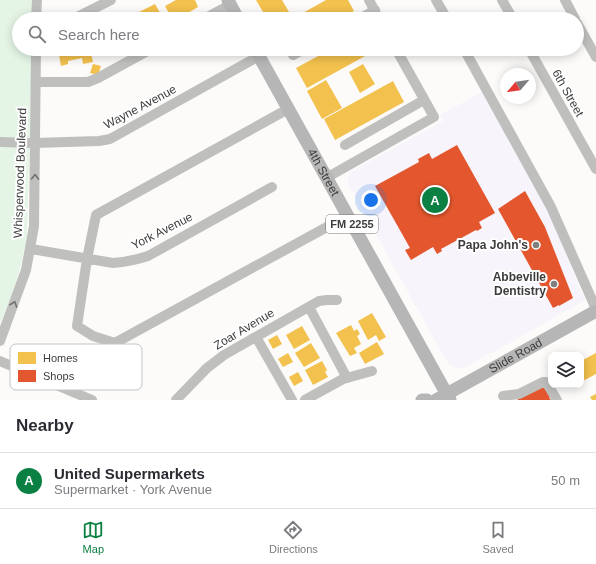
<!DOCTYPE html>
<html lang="en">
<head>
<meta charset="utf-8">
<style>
  body { margin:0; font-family:Arial,sans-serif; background:#f7f7f7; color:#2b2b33 }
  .controls { position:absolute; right:12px; bottom:12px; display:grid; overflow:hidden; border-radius:8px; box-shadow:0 2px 10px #0003 }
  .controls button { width:36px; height:36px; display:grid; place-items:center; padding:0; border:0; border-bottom:1px solid #e1e1e2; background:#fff; color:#2b2b33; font:20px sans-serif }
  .compass { position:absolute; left:500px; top:68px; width:36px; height:36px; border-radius:50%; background:#fff; box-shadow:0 2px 10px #0003; rotate:241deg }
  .you { position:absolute; left:371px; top:200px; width:14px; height:14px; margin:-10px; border:3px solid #fff; border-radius:50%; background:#1a73e8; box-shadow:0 0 0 6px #1a73e833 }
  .badge { display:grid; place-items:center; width:26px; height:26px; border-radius:50%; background:#0b8043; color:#fff; font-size:13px; font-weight:700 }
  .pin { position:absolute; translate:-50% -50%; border:2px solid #fff; box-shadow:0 1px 4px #0006 }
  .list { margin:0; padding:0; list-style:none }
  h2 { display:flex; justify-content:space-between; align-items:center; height:52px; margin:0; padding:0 16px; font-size:17px }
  h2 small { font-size:13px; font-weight:400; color:#7c7c81 }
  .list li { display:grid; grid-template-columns:26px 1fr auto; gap:12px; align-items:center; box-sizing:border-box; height:56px; padding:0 16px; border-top:1px solid #e1e1e2 }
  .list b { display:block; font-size:15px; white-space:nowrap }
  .list p { margin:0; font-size:13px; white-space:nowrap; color:#7c7c81 }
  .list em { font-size:13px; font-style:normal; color:#7c7c81 }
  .icon { flex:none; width:22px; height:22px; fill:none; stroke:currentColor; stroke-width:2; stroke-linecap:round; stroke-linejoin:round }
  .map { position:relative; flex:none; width:596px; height:400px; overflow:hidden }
  .search { position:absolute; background:#fff; box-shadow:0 2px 10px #0003; left:12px; right:12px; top:12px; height:44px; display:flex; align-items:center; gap:10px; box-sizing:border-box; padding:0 14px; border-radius:22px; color:#7c7c81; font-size:15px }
  .sheet { height:108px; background:#fff }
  nav { display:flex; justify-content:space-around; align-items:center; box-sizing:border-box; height:56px; border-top:1px solid #e1e1e2; background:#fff; font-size:11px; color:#7c7c81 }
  nav a { display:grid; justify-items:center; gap:2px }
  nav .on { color:#0b8043 }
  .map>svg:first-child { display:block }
</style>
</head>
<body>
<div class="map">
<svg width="596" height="400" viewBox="0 0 596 400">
  <rect width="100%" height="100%" fill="#fdfbf9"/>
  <path fill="#f8f4fb" d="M482,92L553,220L579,287L586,300L466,367L459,368L453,367L447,362L348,184L347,178L352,171L443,121L440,115Z"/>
  <path fill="#e4f5e6" d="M0,0H33V19H19V49H32L27,235C22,267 13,294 0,323Z"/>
  <path fill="#f2c14e" d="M176,0H195L198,7L186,14L185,12L180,14L183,19H172L165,6Z
    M256,0H282L292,17L288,19H267Z
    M326,0H348L354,11L340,19H292Z
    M155,4L163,18L161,19H130L129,17Z
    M58,49H90L93,62L83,64L82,58L68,61V64L61,66Z
    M106,49H126L119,53L118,50L109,55Z
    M331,49H375L376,50L307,88L296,68Z
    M93,64L101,66L98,75L90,73Z
    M363,64L375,84L360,93L349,72Z
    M326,80L342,108L322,119L307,91Z
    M393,81L404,102L335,140L324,119Z
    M372,313L386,337L379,341L376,335L368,340L358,321Z
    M351,325L354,331L357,329L360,334L357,336L361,344L354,348L357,353L350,356L336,333Z
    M302,326L310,340L294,349L286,335Z
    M277,335L282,344L273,349L268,340Z
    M377,342L384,354L365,364L359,353Z
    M311,343L320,358L304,367L295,353Z
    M288,353L293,362L283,367L278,359Z
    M596,353V374L581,382V361Z
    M322,361L327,370L325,372L328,377L313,385L305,370Z
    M298,372L303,381L294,386L289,377Z
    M596,394V400H592L590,397Z"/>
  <path fill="#e4572e" d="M457,145L495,213L479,222L482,228L477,231L476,230L441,249L442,251L437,254L433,247L411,260L405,250L410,248L375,186L419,162L418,159L429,153L432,159Z
    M525,191L545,227L573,298L559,306V305L553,308L498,209Z
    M543,384L551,397L549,398L551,400H518L517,398Z"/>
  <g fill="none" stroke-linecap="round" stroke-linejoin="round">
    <path stroke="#bfbfbe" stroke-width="10" d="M369,0L379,19
      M436,0L447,19
      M502,0L513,19
      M565,0L575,19
      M36,19L37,0
      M73,19L111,0
      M204,19L230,5
      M359,19L375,10
      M577,23L596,57
      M464,49L551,207L596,309
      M529,49L596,169
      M293,55L304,49
      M36,82H88L98,78L151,49
      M288,109L96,215L87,259L77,326L93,336L115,343L347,216
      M0,142L35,143L99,141L110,139L259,56
      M345,145L424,100
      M326,178L434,117L396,49
      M31,249L113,263C126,262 136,260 148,256L272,187
      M309,307L347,378
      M256,337L292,400
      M0,341L26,270L34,226L36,49
      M0,361L92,400
      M503,396L519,394L543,382H546L557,400
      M176,400L207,368L224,355L319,301L327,300H337
      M305,400L343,379L372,371"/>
    <g stroke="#b7b6b6" stroke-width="13">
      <path d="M228,0L238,19"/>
      <path id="s1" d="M255,49L450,400"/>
      <path d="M422,400H427"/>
      <path id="s2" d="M436,400L596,311"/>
    </g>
  </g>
  <defs><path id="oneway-chevron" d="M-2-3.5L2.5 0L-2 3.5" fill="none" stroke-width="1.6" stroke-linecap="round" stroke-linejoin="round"/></defs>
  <g stroke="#72706f">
    <use href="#oneway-chevron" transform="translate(35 177) rotate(-89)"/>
    <use href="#oneway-chevron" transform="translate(14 304) rotate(-71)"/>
  </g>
  <g fill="#817f7e" stroke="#fff" stroke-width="1.5">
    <circle cx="536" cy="245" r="4"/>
    <circle cx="554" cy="284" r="4"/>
  </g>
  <g text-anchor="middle" stroke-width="4" stroke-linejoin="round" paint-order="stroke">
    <rect fill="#fff" stroke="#787676" stroke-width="1" x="326" y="215" width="52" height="18" rx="3"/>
    <g font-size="11" font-weight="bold" fill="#3e3c3b">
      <text x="352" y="228">FM 2255</text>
    </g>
    <g font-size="12" fill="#3e3c3b" stroke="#fff">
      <text transform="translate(568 93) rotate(61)" y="4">6th Street</text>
      <text transform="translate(140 107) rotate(-28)" y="4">Wayne Avenue</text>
      <text dy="4" stroke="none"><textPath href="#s1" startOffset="141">4th Street</textPath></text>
      <text transform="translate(20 173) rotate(-88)" y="4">Whisperwood Boulevard</text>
      <text transform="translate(162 231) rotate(-27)" y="4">York Avenue</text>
      <text transform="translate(244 329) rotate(-31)" y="4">Zoar Avenue</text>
      <text dy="4" stroke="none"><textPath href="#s2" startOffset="91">Slide Road</textPath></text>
    </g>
    <g font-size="12" font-weight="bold" fill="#3e3c3b" stroke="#fff" text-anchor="end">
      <text x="528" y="249">Papa John's</text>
      <text x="546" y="281">Abbeville<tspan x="546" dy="14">Dentistry</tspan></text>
    </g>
  </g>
  <rect x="10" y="344" width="132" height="46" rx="6" fill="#fff" stroke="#c5c4c4" stroke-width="1"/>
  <rect x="18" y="352" width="18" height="12" fill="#f2c14e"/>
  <rect x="18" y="370" width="18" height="12" fill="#e4572e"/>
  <g font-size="11" fill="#3e3c3b">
    <text x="43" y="362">Homes</text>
    <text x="43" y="380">Shops</text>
  </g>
</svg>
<div class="controls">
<button><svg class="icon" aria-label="layers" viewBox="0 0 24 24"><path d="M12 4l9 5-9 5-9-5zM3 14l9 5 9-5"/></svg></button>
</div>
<svg class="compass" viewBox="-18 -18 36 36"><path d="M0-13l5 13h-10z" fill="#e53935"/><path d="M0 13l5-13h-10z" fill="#7c7c81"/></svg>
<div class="you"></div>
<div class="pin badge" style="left:435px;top:200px">A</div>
<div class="search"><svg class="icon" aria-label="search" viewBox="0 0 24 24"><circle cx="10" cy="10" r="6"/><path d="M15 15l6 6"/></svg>Search here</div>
</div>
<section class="sheet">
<h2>Nearby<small></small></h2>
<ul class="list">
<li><span class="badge">A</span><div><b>United Supermarkets</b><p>Supermarket · York Avenue</p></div><em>50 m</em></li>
</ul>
</section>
<nav>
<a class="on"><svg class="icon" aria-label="map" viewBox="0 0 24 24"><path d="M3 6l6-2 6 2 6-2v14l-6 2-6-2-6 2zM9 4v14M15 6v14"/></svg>Map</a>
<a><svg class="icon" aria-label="directions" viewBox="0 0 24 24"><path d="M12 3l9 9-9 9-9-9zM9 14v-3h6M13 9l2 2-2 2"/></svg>Directions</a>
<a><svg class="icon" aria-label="saved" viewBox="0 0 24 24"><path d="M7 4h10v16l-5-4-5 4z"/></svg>Saved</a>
</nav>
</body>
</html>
